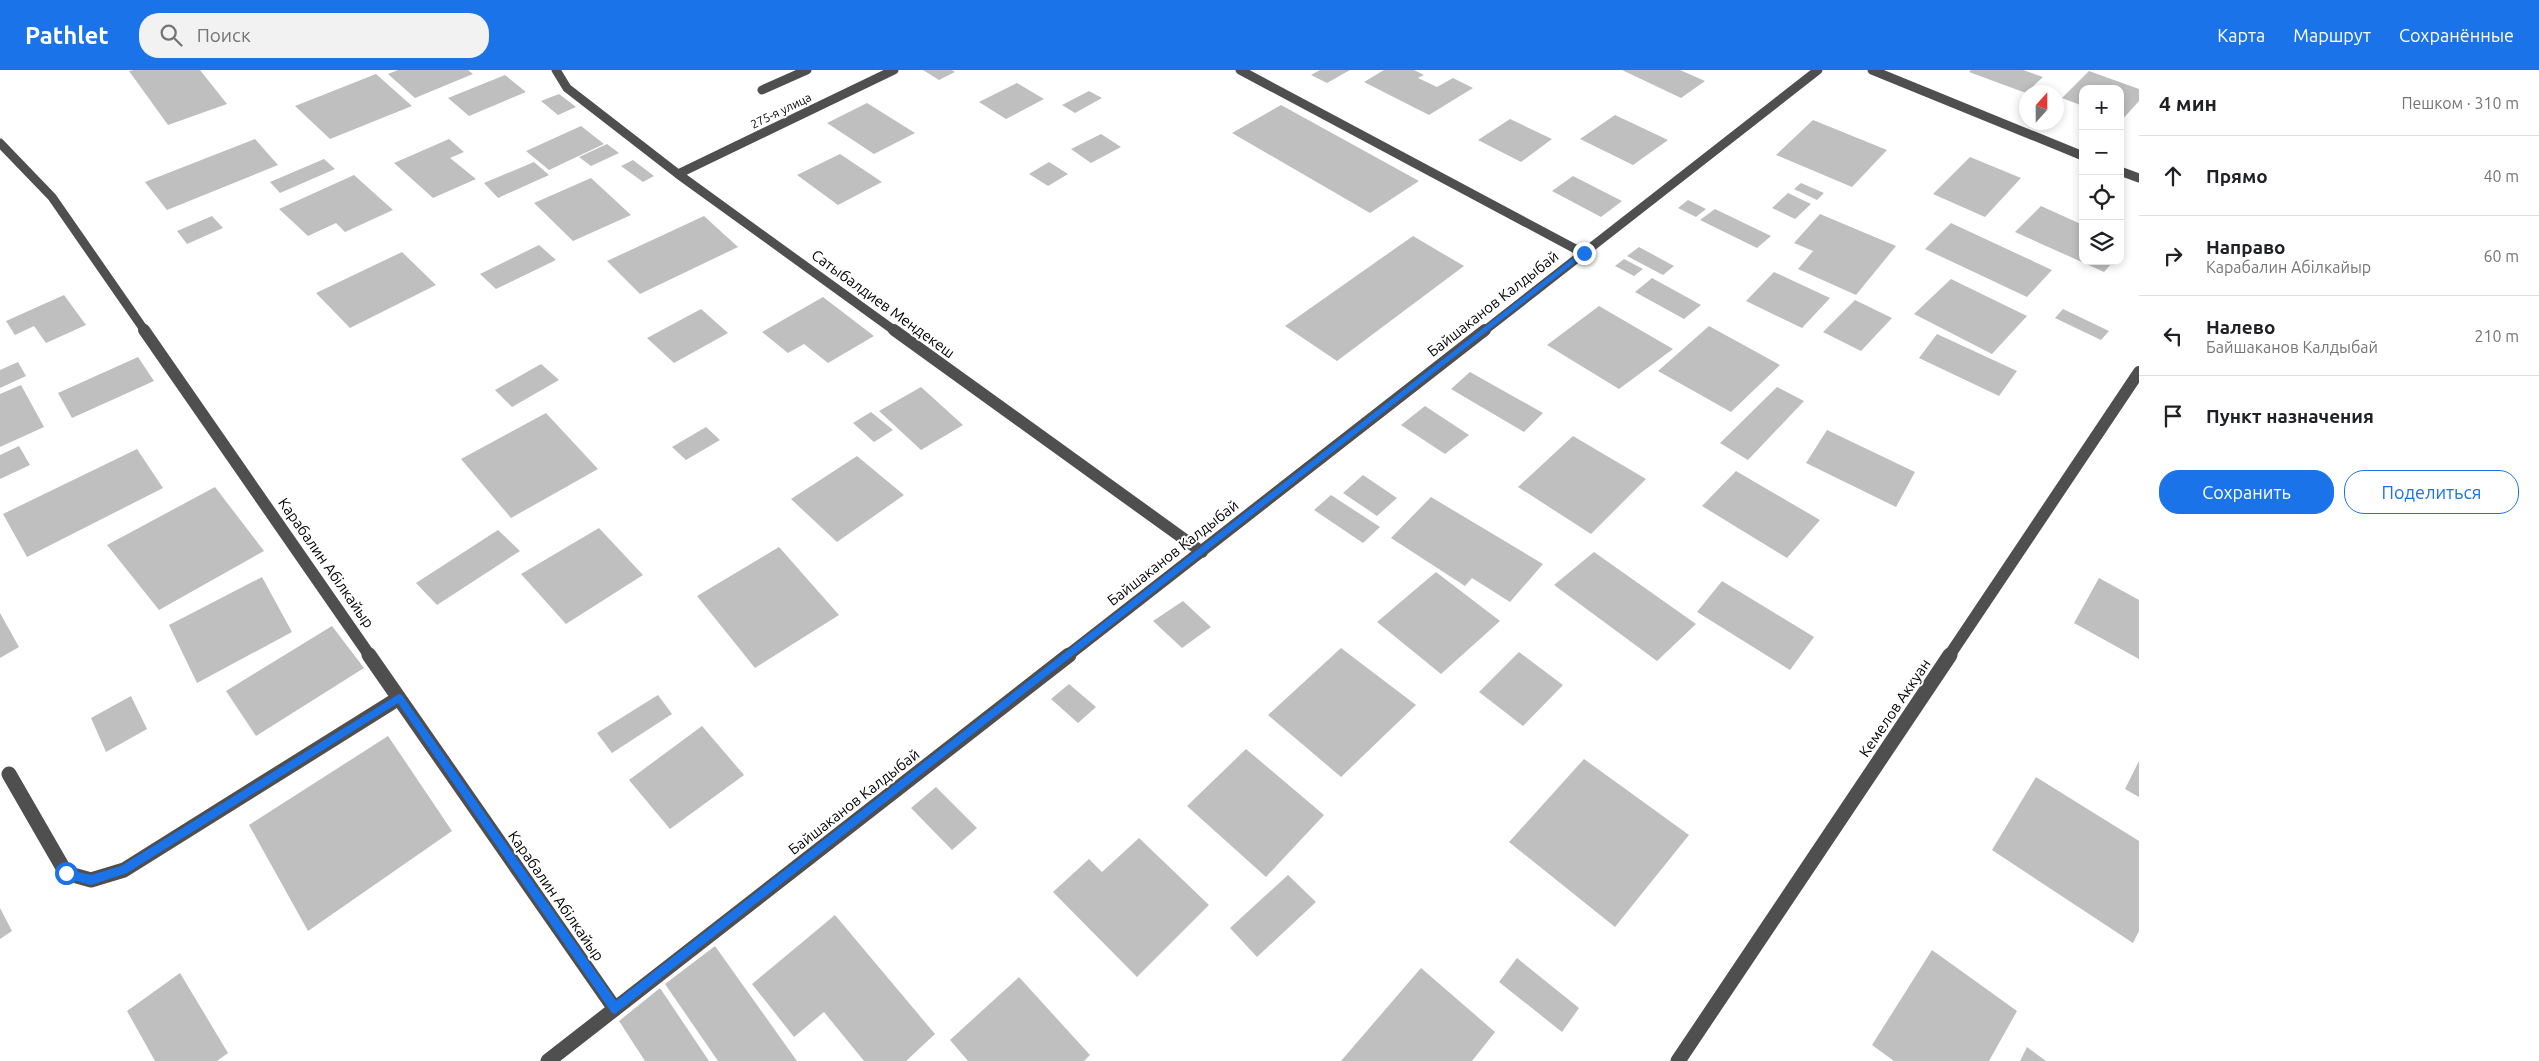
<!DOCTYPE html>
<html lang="ru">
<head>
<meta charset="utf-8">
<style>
  body { margin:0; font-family:Ubuntu,sans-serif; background:#f2f2f2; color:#202124 }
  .controls { position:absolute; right:15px; top:15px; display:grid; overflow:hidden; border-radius:10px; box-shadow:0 2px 8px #0003 }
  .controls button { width:45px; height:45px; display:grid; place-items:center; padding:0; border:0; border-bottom:1px solid #e0e0e0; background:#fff; color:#202124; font:25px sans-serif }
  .compass { position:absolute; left:2019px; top:15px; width:45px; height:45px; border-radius:50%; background:#fff; box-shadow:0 2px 8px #0003; rotate:21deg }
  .stop { position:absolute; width:15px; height:15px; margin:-11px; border:4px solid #1a73e8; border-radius:50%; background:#fff }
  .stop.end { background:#1a73e8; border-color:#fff; box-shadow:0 1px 5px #0008 }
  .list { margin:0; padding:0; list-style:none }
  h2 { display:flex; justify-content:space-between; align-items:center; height:65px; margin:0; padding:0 20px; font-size:21px }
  h2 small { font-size:16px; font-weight:400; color:#757577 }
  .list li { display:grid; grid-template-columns:32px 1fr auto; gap:15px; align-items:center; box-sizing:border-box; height:80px; padding:0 20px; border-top:1px solid #e0e0e0 }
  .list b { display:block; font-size:19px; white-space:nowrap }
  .list p { margin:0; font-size:16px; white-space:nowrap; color:#757577 }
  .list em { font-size:16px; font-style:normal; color:#757577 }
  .actions { display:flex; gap:10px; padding:15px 20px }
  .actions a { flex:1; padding:11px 0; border:1px solid #1a73e8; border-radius:20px; text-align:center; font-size:18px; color:#1a73e8 }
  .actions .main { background:#1a73e8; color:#fff }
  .icon { flex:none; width:28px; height:28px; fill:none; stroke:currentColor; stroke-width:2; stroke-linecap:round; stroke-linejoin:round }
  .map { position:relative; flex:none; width:2139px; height:991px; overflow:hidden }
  header { display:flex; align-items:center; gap:30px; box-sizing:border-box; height:70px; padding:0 25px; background:#1a73e8; color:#fff }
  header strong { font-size:24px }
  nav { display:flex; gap:28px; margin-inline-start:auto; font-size:18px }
  .search { width:350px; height:45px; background:#f2f2f2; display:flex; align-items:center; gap:12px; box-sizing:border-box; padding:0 18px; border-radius:20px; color:#757577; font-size:19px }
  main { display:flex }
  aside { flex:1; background:#fff }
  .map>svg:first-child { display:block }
</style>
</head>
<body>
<header>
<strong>Pathlet</strong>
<div class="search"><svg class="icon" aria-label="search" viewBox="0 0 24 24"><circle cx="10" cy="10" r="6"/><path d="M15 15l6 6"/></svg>Поиск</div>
<nav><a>Карта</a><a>Маршрут</a><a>Сохранённые</a></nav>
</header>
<main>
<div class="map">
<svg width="2139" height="991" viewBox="0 0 2139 991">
  <rect width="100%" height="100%" fill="#fff"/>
  <path fill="#bfbfbf" d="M134,0H200L227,34L168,55L129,1Z
    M398,0H468L473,4L415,28L388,4Z
    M923,0H952L955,2L939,10Z
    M1320,0H1350L1327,13L1311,5Z
    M1384,0H1414L1424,5L1418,8L1437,17L1453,8L1473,18L1429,45L1364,12Z
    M1622,0H1680L1705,11L1681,28Z
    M1971,0H2023L2043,7L2026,23L1969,2Z
    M2089,1L2139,19V31L2120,52V19H2083V36L2062,28Z
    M376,4L412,36L330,69L295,36Z
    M505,5L526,22L469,46L448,28Z
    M1017,13L1044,29L1006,49L979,32Z
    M1089,21L1102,28L1075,43L1062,35Z
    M559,24L576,37L558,45L541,31Z
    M867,33L915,63L874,84L827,53Z
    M1281,35L1419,111L1370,143L1232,63Z
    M1615,45L1668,70L1633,95L1580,69Z
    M1510,49L1552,69L1521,92L1478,70Z
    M1813,50L1887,80L1852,117L1776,85Z
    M581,56L604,74L549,100L526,81Z
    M1101,64L1121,77L1091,93L1071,79Z
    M255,69L278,95L167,140L145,112Z
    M449,69L464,82L450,88L476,109L433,128L394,93Z
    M607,74L619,83L591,96L579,87Z
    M840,84L882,112L838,135L797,105Z
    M1970,87L2021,108L1985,147L1933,124Z
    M324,89L335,99L280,123L270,112Z
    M633,90L654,106L643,112L621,96Z
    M534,92L549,105L498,128L484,113Z
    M1049,92L1068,104L1048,116L1029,104Z
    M354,105L393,140L345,162L336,153L308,166L279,139Z
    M1573,106L1622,131L1601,147L1552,121Z
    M591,108L631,145L573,171L534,133Z
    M1801,113L1824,123L1817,130L1794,119Z
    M1788,123L1811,134L1795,149L1772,138Z
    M1688,130L1706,139L1696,147L1678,138Z
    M2041,136L2083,155V191H2114L2104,202L2015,162Z
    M1715,139L1771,166L1757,178L1700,150Z
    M1820,144L1896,176L1856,225L1798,199L1813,181L1794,173Z
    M212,146L223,158L187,174L177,161Z
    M704,146L738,177L640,224L607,191Z
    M1951,153L2052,200L2027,227L1925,179Z
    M1413,166L1464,196L1337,291L1285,256Z
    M539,175L556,190L496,219L480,204Z
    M1639,177L1674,196L1663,205L1627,186Z
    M402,182L436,215L350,258L316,223Z
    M1624,189L1643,199L1634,206L1615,196Z
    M1774,202L1830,228L1802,258L1746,231Z
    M1652,208L1701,235L1684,249L1635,222Z
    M1951,209L2027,246L1992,284L1914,244Z
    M64,225L86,255L46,273L34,256L15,265L6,251Z
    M823,227L874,266L828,293L804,274L788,283L762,262Z
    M1855,230L1892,248L1861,281L1823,262Z
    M1599,236L1673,279L1619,319L1547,275Z
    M701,239L728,263L674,293L647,268Z
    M2063,239L2109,261L2101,270L2055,248Z
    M1709,256L1780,295L1731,342L1658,301Z
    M1937,264L2017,301L1999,326L1919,288Z
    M138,287L154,311L72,348L58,323Z
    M18,292L26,306L0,318V300Z
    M541,294L559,310L512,337L495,320Z
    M1470,302L1543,343L1524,362L1451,319Z
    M21,315L44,357L0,377V324Z
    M921,317L963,355L921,380L879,341Z
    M1777,317L1804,331L1748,390L1720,373Z
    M1425,336L1469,365L1445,384L1401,355Z
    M871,342L893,360L874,372L853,353Z
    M546,343L598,399L511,448L461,389Z
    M706,357L720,370L686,390L672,377Z
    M1827,360L1915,402L1896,437L1806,393Z
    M1573,366L1646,409L1591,464L1518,417Z
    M19,376L30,395L0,409V385Z
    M137,379L163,418L27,487L3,444Z
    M857,386L904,425L837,472L791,429Z
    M1736,401L1820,450L1787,488L1702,436Z
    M1363,405L1397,428L1377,446L1343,423Z
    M215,417L264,481L159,540L107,475Z
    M1331,425L1380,457L1363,473L1314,440Z
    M1431,427L1543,494L1510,532L1472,508L1465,516L1391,468Z
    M599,458L643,505L566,554L521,504Z
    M498,460L520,481L437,535L416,513Z
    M779,477L839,545L755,598L697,526Z
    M1594,482L1696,554L1657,591L1554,515Z
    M1436,502L1500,551L1441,604L1377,552Z
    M262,507L292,562L197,613L169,555Z
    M2099,508L2139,530V589L2074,553Z
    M1722,511L1814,567L1790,600L1697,542Z
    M1183,531L1211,557L1182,578L1153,551Z
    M0,543L19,577L0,588Z
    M332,556L364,598L256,666L226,621Z
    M1341,578L1416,635L1341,707L1268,645Z
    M1519,582L1563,615L1523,656L1479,622Z
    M1069,614L1096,637L1078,653L1051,629Z
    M658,625L672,644L612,683L597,663Z
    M131,626L147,659L106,682L91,648Z
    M702,656L744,705L670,759L629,710Z
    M388,666L452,761L308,861L249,755Z
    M1246,679L1324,745L1266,807L1187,736Z
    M1584,689L1689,765L1615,857L1509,772Z
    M2139,691V727L2125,719Z
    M2036,707L2139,771V861L2133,873L1992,780Z
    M936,717L977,758L952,780L911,738Z
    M1139,768L1209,835L1137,907L1053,822L1089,789L1102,802Z
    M1288,805L1316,832L1257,887L1230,858Z
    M0,838L12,861L0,869Z
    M835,845L935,964L906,991H864L824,942L794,967L752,914Z
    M715,876L797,991H718L665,914Z
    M1932,880L2017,941L1989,991H1894L1872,975Z
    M1517,888L1579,938L1562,962L1499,912Z
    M1421,898L1495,962L1472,991H1341Z
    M180,903L228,983L217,991H155L127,941Z
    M1019,907L1090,985L1084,991H968L950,970Z
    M660,918L709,991H645L619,951Z
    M2027,977L2046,991H2020Z"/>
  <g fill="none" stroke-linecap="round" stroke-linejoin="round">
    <path stroke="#4f4f4f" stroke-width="9" d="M556,0L567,18L678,104L895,261
      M1240,0L1583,183
      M1872,0L2083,86
      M762,20L807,0
      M0,73L52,127L145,261
      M2120,101L2139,108
      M678,104L894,0
      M1484,261L1818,0"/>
    <path stroke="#4f4f4f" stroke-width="12" d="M144,260L370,586
      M894,260L1202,482
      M1067,586L1485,260
      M1949,586L2139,302"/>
    <path stroke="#4f4f4f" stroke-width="15" d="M369,585L615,939
      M9,704L66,803L91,810L124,800L399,628
      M548,991L1069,585
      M1678,991L1950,585"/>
  </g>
  <path fill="#1a73e8" d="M1581,182L1587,183L615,944L612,943L398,633L127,803L91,815L66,808L61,803L66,799L91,805L121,796L399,624L402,625L616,931Z"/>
  <g text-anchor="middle" stroke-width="4" stroke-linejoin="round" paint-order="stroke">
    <g font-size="12" fill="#000" stroke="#fff">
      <text transform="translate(781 41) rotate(-26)" y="4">275-я улица</text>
    </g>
    <g font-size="15" fill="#000" stroke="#fff">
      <text transform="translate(883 234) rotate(36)" y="5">Сатыбалдиев Мендекеш</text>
      <text transform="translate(1493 234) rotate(-38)" y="5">Байшаканов Калдыбай</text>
      <text transform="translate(1173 483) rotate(-38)" y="5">Байшаканов Калдыбай</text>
      <text transform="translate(326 493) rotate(55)" y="5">Карабалин Абілкайыр</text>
      <text transform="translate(1895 638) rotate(-56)" y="5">Кемелов Аккуан</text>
      <text transform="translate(854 732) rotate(-38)" y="5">Байшаканов Калдыбай</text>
      <text transform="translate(556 826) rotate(55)" y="5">Карабалин Абілкайыр</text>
    </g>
  </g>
</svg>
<div class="controls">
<button>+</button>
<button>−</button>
<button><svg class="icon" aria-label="locate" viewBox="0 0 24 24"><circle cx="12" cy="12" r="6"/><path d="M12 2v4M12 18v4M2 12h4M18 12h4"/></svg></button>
<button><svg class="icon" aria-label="layers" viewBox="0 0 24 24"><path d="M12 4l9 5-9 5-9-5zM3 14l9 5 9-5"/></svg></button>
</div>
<svg class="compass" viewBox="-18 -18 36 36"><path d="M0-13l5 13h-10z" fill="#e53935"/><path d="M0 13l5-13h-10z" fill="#757577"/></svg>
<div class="stop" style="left:66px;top:803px"></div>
<div class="stop end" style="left:1584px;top:183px"></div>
</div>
<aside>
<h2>4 мин<small>Пешком · 310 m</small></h2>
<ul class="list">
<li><svg class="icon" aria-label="ahead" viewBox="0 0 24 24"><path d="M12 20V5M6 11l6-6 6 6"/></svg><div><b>Прямо</b></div><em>40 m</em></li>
<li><svg class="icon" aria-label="right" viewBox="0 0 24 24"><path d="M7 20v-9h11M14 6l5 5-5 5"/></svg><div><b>Направо</b><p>Карабалин Абілкайыр</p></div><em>60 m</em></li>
<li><svg class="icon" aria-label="left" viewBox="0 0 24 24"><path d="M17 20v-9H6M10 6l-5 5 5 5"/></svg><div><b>Налево</b><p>Байшаканов Калдыбай</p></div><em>210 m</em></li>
<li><svg class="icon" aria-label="arrive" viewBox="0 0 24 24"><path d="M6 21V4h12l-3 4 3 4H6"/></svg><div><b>Пункт назначения</b></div></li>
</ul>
<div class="actions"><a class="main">Сохранить</a><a>Поделиться</a></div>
</aside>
</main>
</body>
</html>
